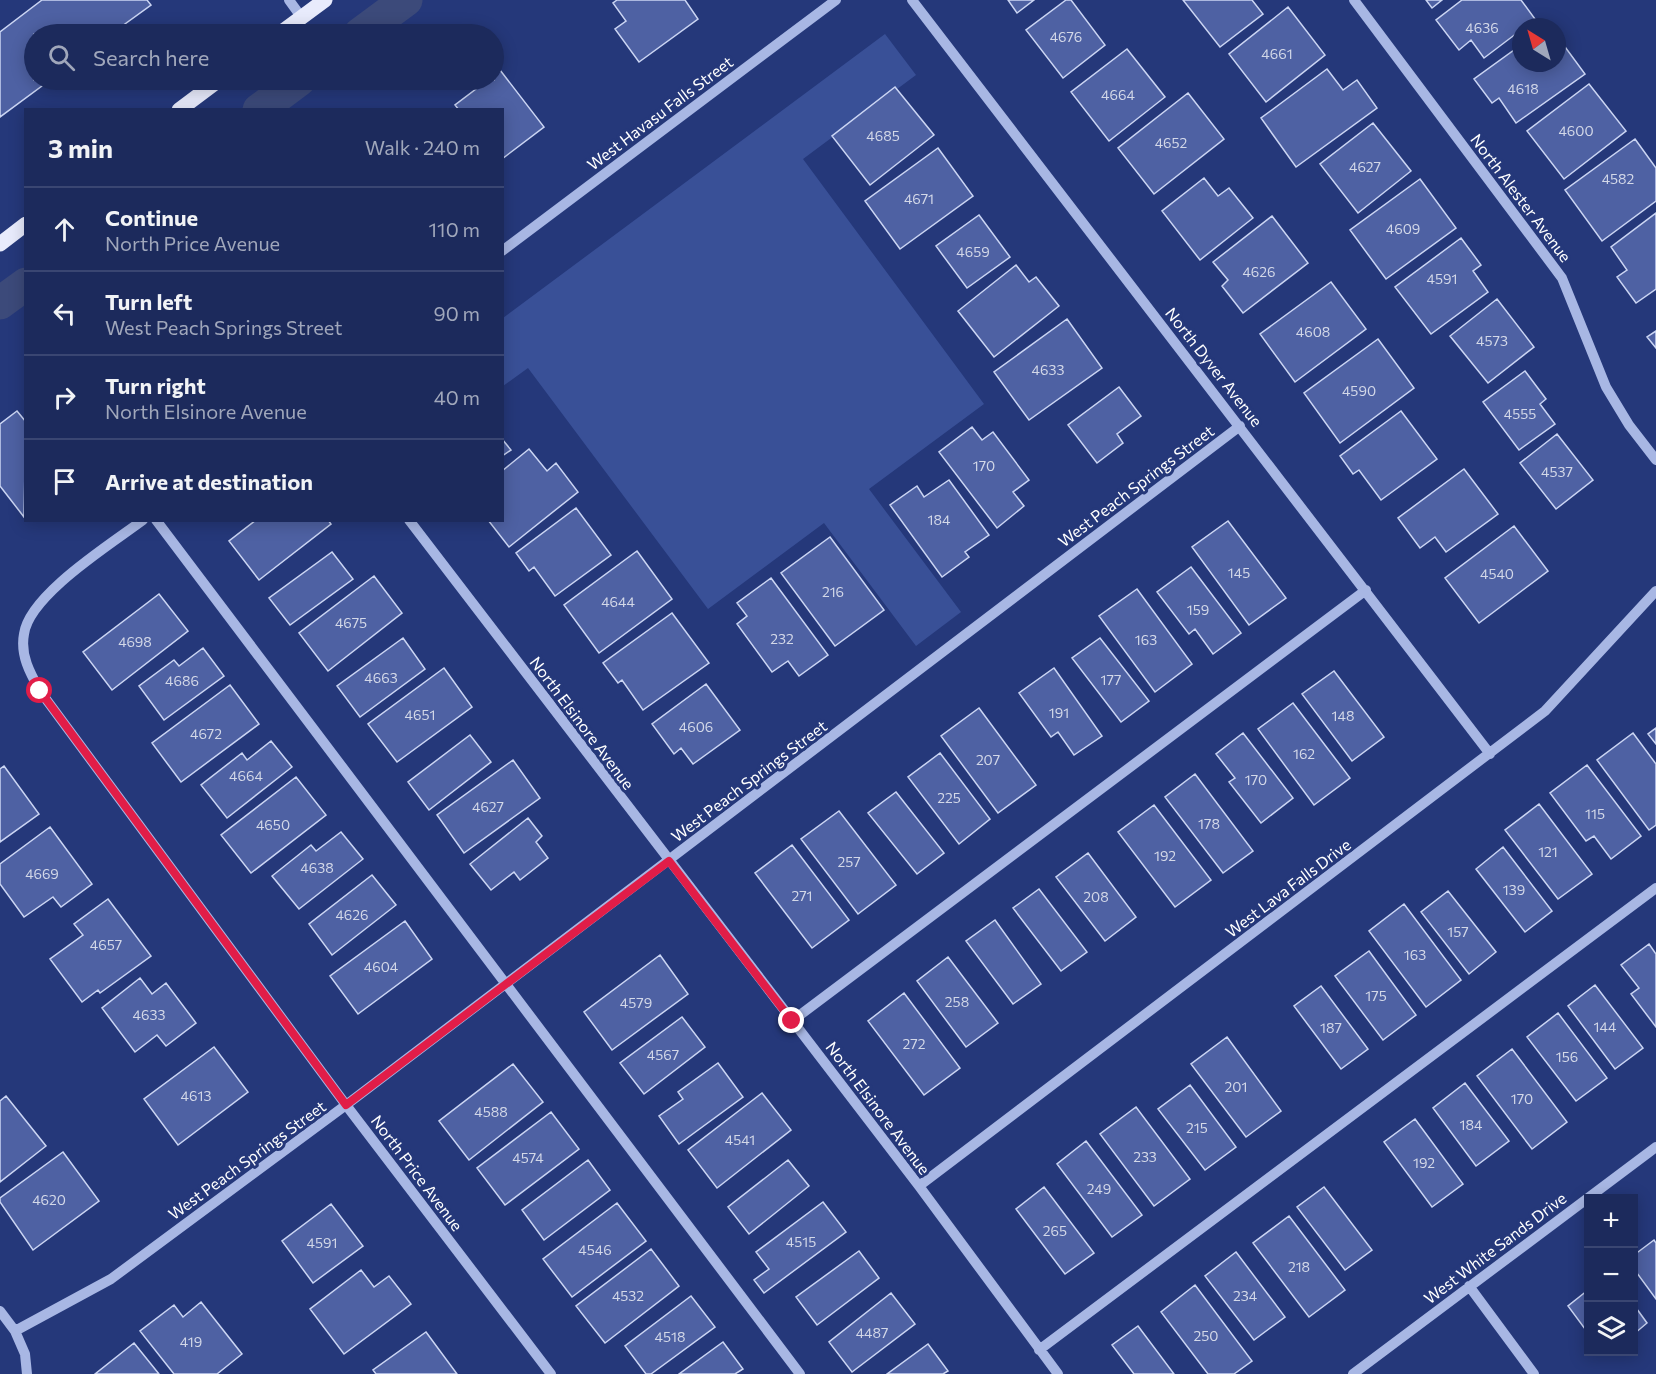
<!DOCTYPE html>
<html lang="en">
<head>
<meta charset="utf-8">
<style>
  body { margin:0; font-family:Commissioner,sans-serif; background:#253262; color:#f1f3f6 }
  .controls { position:absolute; right:18px; bottom:18px; display:grid; overflow:hidden; border-radius:0px; box-shadow:0 3px 15px #0003 }
  .controls button { width:54px; height:54px; display:grid; place-items:center; padding:0; border:0; border-bottom:2px solid #3a4672; background:#1c2a5c; color:#f1f3f6; font:30px sans-serif }
  .compass { position:absolute; left:1512px; top:18px; width:54px; height:54px; border-radius:50%; background:#1c2a5c; box-shadow:0 3px 15px #0003; rotate:323deg }
  .stop { position:absolute; width:18px; height:18px; margin:-14px; border:4px solid #e11d48; border-radius:50%; background:#fff }
  .stop.end { background:#e11d48; border-color:#fff; box-shadow:0 2px 6px #0008 }
  .list { margin:0; padding:0; list-style:none }
  h2 { display:flex; justify-content:space-between; align-items:center; height:78px; margin:0; padding:0 24px; font-size:26px }
  h2 small { font-size:20px; font-weight:400; color:#a0a7bb }
  .list li { display:grid; grid-template-columns:39px 1fr auto; gap:18px; align-items:center; box-sizing:border-box; height:84px; padding:0 24px; border-top:2px solid #3a4672 }
  .list b { display:block; font-size:22px; white-space:nowrap }
  .list p { margin:0; font-size:20px; white-space:nowrap; color:#a0a7bb }
  .list em { font-size:20px; font-style:normal; color:#a0a7bb }
  .icon { flex:none; width:33px; height:33px; fill:none; stroke:currentColor; stroke-width:2; stroke-linecap:round; stroke-linejoin:round }
  .map { position:relative; flex:none; width:1656px; height:1374px; overflow:hidden }
  .search { position:absolute; background:#1c2a5c; box-shadow:0 3px 15px #0003; left:24px; top:24px; width:480px; height:66px; display:flex; align-items:center; gap:15px; box-sizing:border-box; padding:0 21px; border-radius:33px; color:#a0a7bb; font-size:22px }
  .panel { position:absolute; background:#1c2a5c; box-shadow:0 3px 15px #0003; left:24px; top:108px; width:480px; height:414px; border-radius:0px }
  .map>svg:first-child { display:block }
</style>
</head>
<body>
<div class="map">
<svg width="1656" height="1374" viewBox="0 0 1656 1374">
  <rect width="100%" height="100%" fill="#25387a"/>
  <path fill="#395097" d="M885,34L916,75L803,159L984,404L869,489L961,612L916,646L824,523L708,609L528,368L503,386V318Z"/>
  <g fill="none" stroke-linecap="round" stroke-linejoin="round">
    <path stroke="#3c4a7a" stroke-width="33" d="M360,34L406,0
      M259,110L299,80
      M0,303L26,284"/>
  </g>
  <path fill="#4e61a3" stroke="#cbd5f3" stroke-width="1.5" d="M42,0H147L151,5L111,34H34V80H50L0,117V32Z
    M617,0H685L698,19L639,62L615,29L626,21L613,3Z
    M1008,0H1034L1017,13Z
    M1066,0H1071L1105,45L1063,78L1026,30Z
    M1183,0H1252L1263,14L1220,47Z
    M1426,0H1442L1432,8Z
    M1462,0H1521L1535,19L1521,27V30L1484,58L1471,40L1459,50L1436,20Z
    M1288,7L1325,55L1266,102L1229,54Z
    M1557,36L1585,74L1516,123L1499,98L1492,103L1474,79L1521,45V63H1557Z
    M1127,49L1165,97L1109,141L1071,92Z
    M1327,69L1343,90L1357,80L1377,108L1296,167L1261,118Z
    M500,70L544,127L502,159V110H459L455,105L488,80H494V75Z
    M1589,84L1626,131L1564,179L1527,131Z
    M895,87L934,135L870,185L832,136Z
    M1188,93L1224,139L1154,194L1118,148Z
    M1373,123L1411,171L1358,213L1320,164Z
    M1635,139L1656,168V201L1602,241L1565,190Z
    M938,148L973,196L900,249L865,201Z
    M1204,178L1218,196L1229,188L1253,218L1200,260L1162,211Z
    M1420,179L1456,228L1386,279L1350,230Z
    M1656,213V289L1636,303L1617,277L1627,270L1611,247Z
    M979,215L1010,257L967,288L936,246Z
    M1272,216L1308,263L1243,313L1222,286L1228,280L1213,262Z
    M1461,238L1481,265L1473,271L1488,292L1431,334L1395,287Z
    M1016,265L1029,282L1036,277L1059,306L994,357L958,311Z
    M1331,282L1366,329L1295,382L1260,334Z
    M1497,299L1534,347L1488,383L1450,336Z
    M1067,319L1102,368L1029,420L994,372Z
    M1656,331V348L1647,337Z
    M1378,339L1414,388L1340,443L1304,393Z
    M1525,371L1546,399L1540,404L1555,424L1519,450L1483,402Z
    M1119,387L1141,416L1117,434L1123,443L1097,463L1068,425Z
    M17,411L26,422L24,517L0,486V424Z
    M1401,411L1437,459L1381,500L1359,470L1353,474L1340,456Z
    M972,427L982,440L993,432L1029,480L1013,492L1024,506L997,528L939,452Z
    M1557,434L1593,480L1556,509L1520,463Z
    M502,439L511,450L502,456Z
    M529,449L547,471L556,463L578,492L509,547L488,520H502V471Z
    M1464,469L1498,514L1446,552L1435,537L1420,548L1398,518Z
    M949,480L989,535L965,552L969,557L942,577L890,505L917,486L924,497Z
    M576,508L611,555L555,596L534,567L529,571L516,553Z
    M256,520H328L331,524L259,580L229,541Z
    M1228,521L1286,598L1249,625L1192,547Z
    M1514,526L1548,571L1479,623L1445,578Z
    M830,537L884,610L835,646L781,573Z
    M637,551L672,599L599,653L564,605Z
    M332,552L353,579L290,625L269,598Z
    M1191,567L1241,633L1213,654L1195,629L1189,634L1157,592Z
    M374,576L402,613L328,671L299,633Z
    M771,578L828,655L799,676L788,661L772,672L737,624L747,616L737,603Z
    M1137,589L1192,664L1155,692L1099,616Z
    M159,594L188,631L112,690L83,652Z
    M672,613L709,663L643,710L622,680L618,683L603,663Z
    M403,638L425,669L360,717L337,686Z
    M1100,638L1149,701L1121,722L1072,658Z
    M203,648L224,676L164,720L139,686L174,660L179,666Z
    M444,668L472,707L397,762L368,724Z
    M1054,668L1102,736L1074,755L1058,732L1051,737L1019,693Z
    M1334,671L1384,737L1352,761L1302,694Z
    M706,684L740,730L693,764L681,748L674,754L652,724Z
    M230,685L259,724L181,782L152,743Z
    M1293,703L1350,778L1314,805L1258,729Z
    M979,708L1036,785L998,813L941,736Z
    M1656,728V744L1648,734Z
    M1243,733L1293,798L1261,823L1229,782L1235,778L1216,754Z
    M1633,733L1656,764V825L1649,830L1597,760Z
    M470,735L491,762L429,810L408,782Z
    M271,741L292,767L227,818L201,785L242,753L247,760Z
    M940,753L990,819L959,844L908,777Z
    M513,760L540,798L464,853L437,815Z
    M1587,765L1641,836L1611,859L1594,836L1586,841L1550,793Z
    M4,766L39,814L0,842V769Z
    M1195,774L1253,851L1223,873L1165,797Z
    M296,777L326,815L251,873L221,835Z
    M896,792L944,853L917,874L868,813Z
    M1539,804L1592,874L1558,899L1505,830Z
    M1154,805L1211,880L1175,907L1118,832Z
    M839,811L896,885L858,914L801,839Z
    M528,818L542,836L536,842L548,858L520,880L514,872L491,890L470,864Z
    M50,827L92,884L61,907L53,897L24,917L0,884V864Z
    M341,832L363,859L299,909L272,876L311,845L316,851Z
    M792,845L849,920L812,948L755,873Z
    M1503,847L1552,911L1525,932L1476,869Z
    M1088,853L1136,917L1105,941L1056,877Z
    M372,875L396,905L332,955L309,924Z
    M1039,889L1087,952L1061,971L1013,908Z
    M1448,891L1496,952L1469,974L1421,912Z
    M108,899L151,956L100,993L98,990L82,1002L50,959L83,935L74,924Z
    M1404,904L1461,980L1426,1007L1369,931Z
    M995,920L1041,984L1013,1004L966,941Z
    M405,921L432,959L358,1014L330,976Z
    M1649,944L1656,954V1027L1631,994L1639,988L1621,965Z
    M1369,951L1416,1015L1383,1040L1335,976Z
    M660,955L688,994L612,1050L584,1012Z
    M948,957L998,1023L966,1047L917,981Z
    M140,978L152,994L166,983L196,1023L166,1046L157,1035L135,1052L102,1008Z
    M1595,985L1643,1048L1615,1069L1568,1006Z
    M1321,986L1368,1049L1341,1069L1294,1006Z
    M904,993L960,1068L924,1095L868,1021Z
    M1558,1013L1607,1078L1576,1101L1527,1037Z
    M682,1017L705,1047L644,1094L620,1063Z
    M1227,1037L1281,1111L1246,1137L1191,1064Z
    M214,1047L248,1092L178,1145L144,1099Z
    M1512,1049L1567,1122L1532,1149L1477,1076Z
    M718,1063L743,1097L679,1144L659,1116L683,1099L678,1092Z
    M513,1064L543,1102L469,1160L439,1121Z
    M1465,1083L1509,1141L1476,1166L1433,1108Z
    M1190,1085L1236,1147L1205,1170L1158,1109Z
    M762,1093L791,1130L717,1188L688,1150Z
    M6,1096L46,1146L0,1182V1101Z
    M1136,1107L1190,1179L1154,1206L1100,1134Z
    M551,1112L579,1149L505,1205L477,1168Z
    M1415,1119L1463,1184L1432,1207L1384,1142Z
    M1086,1141L1142,1215L1112,1237L1057,1164Z
    M63,1152L99,1201L33,1250L0,1202V1198Z
    M588,1160L610,1190L544,1240L522,1210Z
    M788,1160L809,1186L749,1234L728,1207Z
    M1044,1187L1094,1253L1065,1274L1016,1209Z
    M1324,1187L1372,1250L1345,1270L1297,1207Z
    M823,1202L846,1232L764,1293L754,1280L769,1269L756,1252Z
    M617,1203L646,1241L572,1297L543,1259Z
    M331,1204L363,1246L313,1283L282,1241Z
    M1289,1216L1345,1290L1309,1317L1253,1243Z
    M1654,1240L1656,1243V1299L1634,1269V1255Z
    M651,1249L679,1286L605,1343L576,1306Z
    M859,1251L879,1278L817,1325L796,1297Z
    M1236,1252L1285,1317L1254,1340L1205,1276Z
    M361,1270L374,1287L389,1276L411,1304L344,1354L310,1309Z
    M1195,1285L1252,1361L1234,1374H1208L1161,1312Z
    M1588,1290V1333L1568,1306Z
    M891,1293L915,1324L852,1372L829,1342Z
    M691,1296L715,1327L651,1374H646L625,1346Z
    M201,1302L242,1354L217,1374H174L140,1331L174,1305L183,1317Z
    M1634,1305L1647,1323L1634,1334Z
    M1138,1326L1174,1374H1134L1112,1345Z
    M426,1332L457,1374H376L373,1370Z
    M723,1342L743,1369L735,1374H679Z
    M134,1343L159,1374H95Z
    M928,1344L948,1371L943,1374H887Z"/>
  <g fill="none" stroke-linecap="round" stroke-linejoin="round">
    <path stroke="#a8b7e4" stroke-width="10" d="M289,0L302,18
      M912,0L1490,754
      M1354,0L1562,278L1606,387L1629,425L1656,460
      M502,251L836,0
      M143,520C111,544 29,595 24,634C20,655 30,673 40,691L346,1105L551,1374
      M156,520L800,1374
      M409,520L919,1186L1058,1374
      M792,1021L1366,590
      M919,1186L1545,711L1656,591
      M1469,1286L1534,1374
      M0,1311L15,1331
      M1039,1350L1656,888
      M27,1374L25,1354L15,1331L111,1279L346,1105L1240,426
      M1353,1374L1656,1147"/>
    <path stroke="#e8ebfc" stroke-width="15" d="M279,34L325,0
      M179,110L219,80
      M0,244L26,224"/>
  </g>
  <g fill="none" stroke-linecap="round" stroke-linejoin="round">
    <path stroke="#e11d48" stroke-width="8" d="M40,691L346,1105L669,861L792,1021"/>
  </g>
  <g text-anchor="middle" stroke-width="6" stroke-linejoin="round" paint-order="stroke">
    <g font-size="14" fill="#d3d8e8">
      <text x="1482" y="33">4636</text>
      <text x="1066" y="42">4676</text>
      <text x="1277" y="59">4661</text>
      <text x="1523" y="94">4618</text>
      <text x="1118" y="100">4664</text>
      <text x="1576" y="136">4600</text>
      <text x="883" y="141">4685</text>
      <text x="1171" y="148">4652</text>
      <text x="1365" y="172">4627</text>
      <text x="1618" y="184">4582</text>
      <text x="919" y="204">4671</text>
      <text x="1403" y="234">4609</text>
      <text x="973" y="257">4659</text>
      <text x="1259" y="277">4626</text>
      <text x="1442" y="284">4591</text>
      <text x="1313" y="337">4608</text>
      <text x="1492" y="346">4573</text>
      <text x="1048" y="375">4633</text>
      <text x="1359" y="396">4590</text>
      <text x="1520" y="419">4555</text>
      <text x="984" y="471">170</text>
      <text x="1557" y="477">4537</text>
      <text x="939" y="525">184</text>
      <text x="1239" y="578">145</text>
      <text x="1497" y="579">4540</text>
      <text x="833" y="597">216</text>
      <text x="618" y="607">4644</text>
      <text x="1198" y="615">159</text>
      <text x="351" y="628">4675</text>
      <text x="782" y="644">232</text>
      <text x="1146" y="645">163</text>
      <text x="135" y="647">4698</text>
      <text x="381" y="683">4663</text>
      <text x="1111" y="685">177</text>
      <text x="182" y="686">4686</text>
      <text x="1059" y="718">191</text>
      <text x="420" y="720">4651</text>
      <text x="1343" y="721">148</text>
      <text x="696" y="732">4606</text>
      <text x="206" y="739">4672</text>
      <text x="1304" y="759">162</text>
      <text x="988" y="765">207</text>
      <text x="246" y="781">4664</text>
      <text x="1256" y="785">170</text>
      <text x="949" y="803">225</text>
      <text x="488" y="812">4627</text>
      <text x="1595" y="819">115</text>
      <text x="1209" y="829">178</text>
      <text x="273" y="830">4650</text>
      <text x="1548" y="857">121</text>
      <text x="1165" y="861">192</text>
      <text x="849" y="867">257</text>
      <text x="317" y="873">4638</text>
      <text x="42" y="879">4669</text>
      <text x="1514" y="895">139</text>
      <text x="802" y="901">271</text>
      <text x="1096" y="902">208</text>
      <text x="352" y="920">4626</text>
      <text x="1458" y="937">157</text>
      <text x="106" y="950">4657</text>
      <text x="1415" y="960">163</text>
      <text x="381" y="972">4604</text>
      <text x="1376" y="1001">175</text>
      <text x="957" y="1007">258</text>
      <text x="636" y="1008">4579</text>
      <text x="149" y="1020">4633</text>
      <text x="1605" y="1032">144</text>
      <text x="1331" y="1033">187</text>
      <text x="914" y="1049">272</text>
      <text x="663" y="1060">4567</text>
      <text x="1567" y="1062">156</text>
      <text x="1236" y="1092">201</text>
      <text x="196" y="1101">4613</text>
      <text x="1522" y="1104">170</text>
      <text x="491" y="1117">4588</text>
      <text x="1471" y="1130">184</text>
      <text x="1197" y="1133">215</text>
      <text x="740" y="1145">4541</text>
      <text x="1145" y="1162">233</text>
      <text x="528" y="1163">4574</text>
      <text x="1424" y="1168">192</text>
      <text x="1099" y="1194">249</text>
      <text x="49" y="1205">4620</text>
      <text x="1055" y="1236">265</text>
      <text x="801" y="1247">4515</text>
      <text x="322" y="1248">4591</text>
      <text x="595" y="1255">4546</text>
      <text x="1299" y="1272">218</text>
      <text x="628" y="1301">4532</text>
      <text x="1245" y="1301">234</text>
      <text x="872" y="1338">4487</text>
      <text x="1206" y="1341">250</text>
      <text x="670" y="1342">4518</text>
      <text x="191" y="1347">419</text>
    </g>
    <g font-size="16" fill="#fff" stroke="#25387a">
      <text transform="translate(660 113) rotate(-37)" y="6">West Havasu Falls Street</text>
      <text transform="translate(1521 198) rotate(53)" y="6">North Alester Avenue</text>
      <text transform="translate(1214 367) rotate(52)" y="6">North Dyver Avenue</text>
      <text transform="translate(1136 486) rotate(-37)" y="6">West Peach Springs Street</text>
      <text transform="translate(582 723) rotate(53)" y="6">North Elsinore Avenue</text>
      <text transform="translate(749 781) rotate(-37)" y="6">West Peach Springs Street</text>
      <text transform="translate(1288 888) rotate(-37)" y="6">West Lava Falls Drive</text>
      <text transform="translate(878 1108) rotate(53)" y="6">North Elsinore Avenue</text>
      <text transform="translate(247 1160) rotate(-36)" y="6">West Peach Springs Street</text>
      <text transform="translate(417 1173) rotate(53)" y="6">North Price Avenue</text>
      <text transform="translate(1495 1248) rotate(-37)" y="6">West White Sands Drive</text>
    </g>
  </g>
</svg>
<div class="controls">
<button>+</button>
<button>−</button>
<button><svg class="icon" aria-label="layers" viewBox="0 0 24 24"><path d="M12 4l9 5-9 5-9-5zM3 14l9 5 9-5"/></svg></button>
</div>
<svg class="compass" viewBox="-18 -18 36 36"><path d="M0-13l5 13h-10z" fill="#e53935"/><path d="M0 13l5-13h-10z" fill="#a0a7bb"/></svg>
<div class="stop" style="left:40px;top:691px"></div>
<div class="stop end" style="left:792px;top:1021px"></div>
<div class="search"><svg class="icon" aria-label="search" viewBox="0 0 24 24"><circle cx="10" cy="10" r="6"/><path d="M15 15l6 6"/></svg>Search here</div>
<section class="panel">
<h2>3 min<small>Walk · 240 m</small></h2>
<ul class="list">
<li><svg class="icon" aria-label="ahead" viewBox="0 0 24 24"><path d="M12 20V5M6 11l6-6 6 6"/></svg><div><b>Continue</b><p>North Price Avenue</p></div><em>110 m</em></li>
<li><svg class="icon" aria-label="left" viewBox="0 0 24 24"><path d="M17 20v-9H6M10 6l-5 5 5 5"/></svg><div><b>Turn left</b><p>West Peach Springs Street</p></div><em>90 m</em></li>
<li><svg class="icon" aria-label="right" viewBox="0 0 24 24"><path d="M7 20v-9h11M14 6l5 5-5 5"/></svg><div><b>Turn right</b><p>North Elsinore Avenue</p></div><em>40 m</em></li>
<li><svg class="icon" aria-label="arrive" viewBox="0 0 24 24"><path d="M6 21V4h12l-3 4 3 4H6"/></svg><div><b>Arrive at destination</b></div></li>
</ul>
</section>
</div>
</body>
</html>
